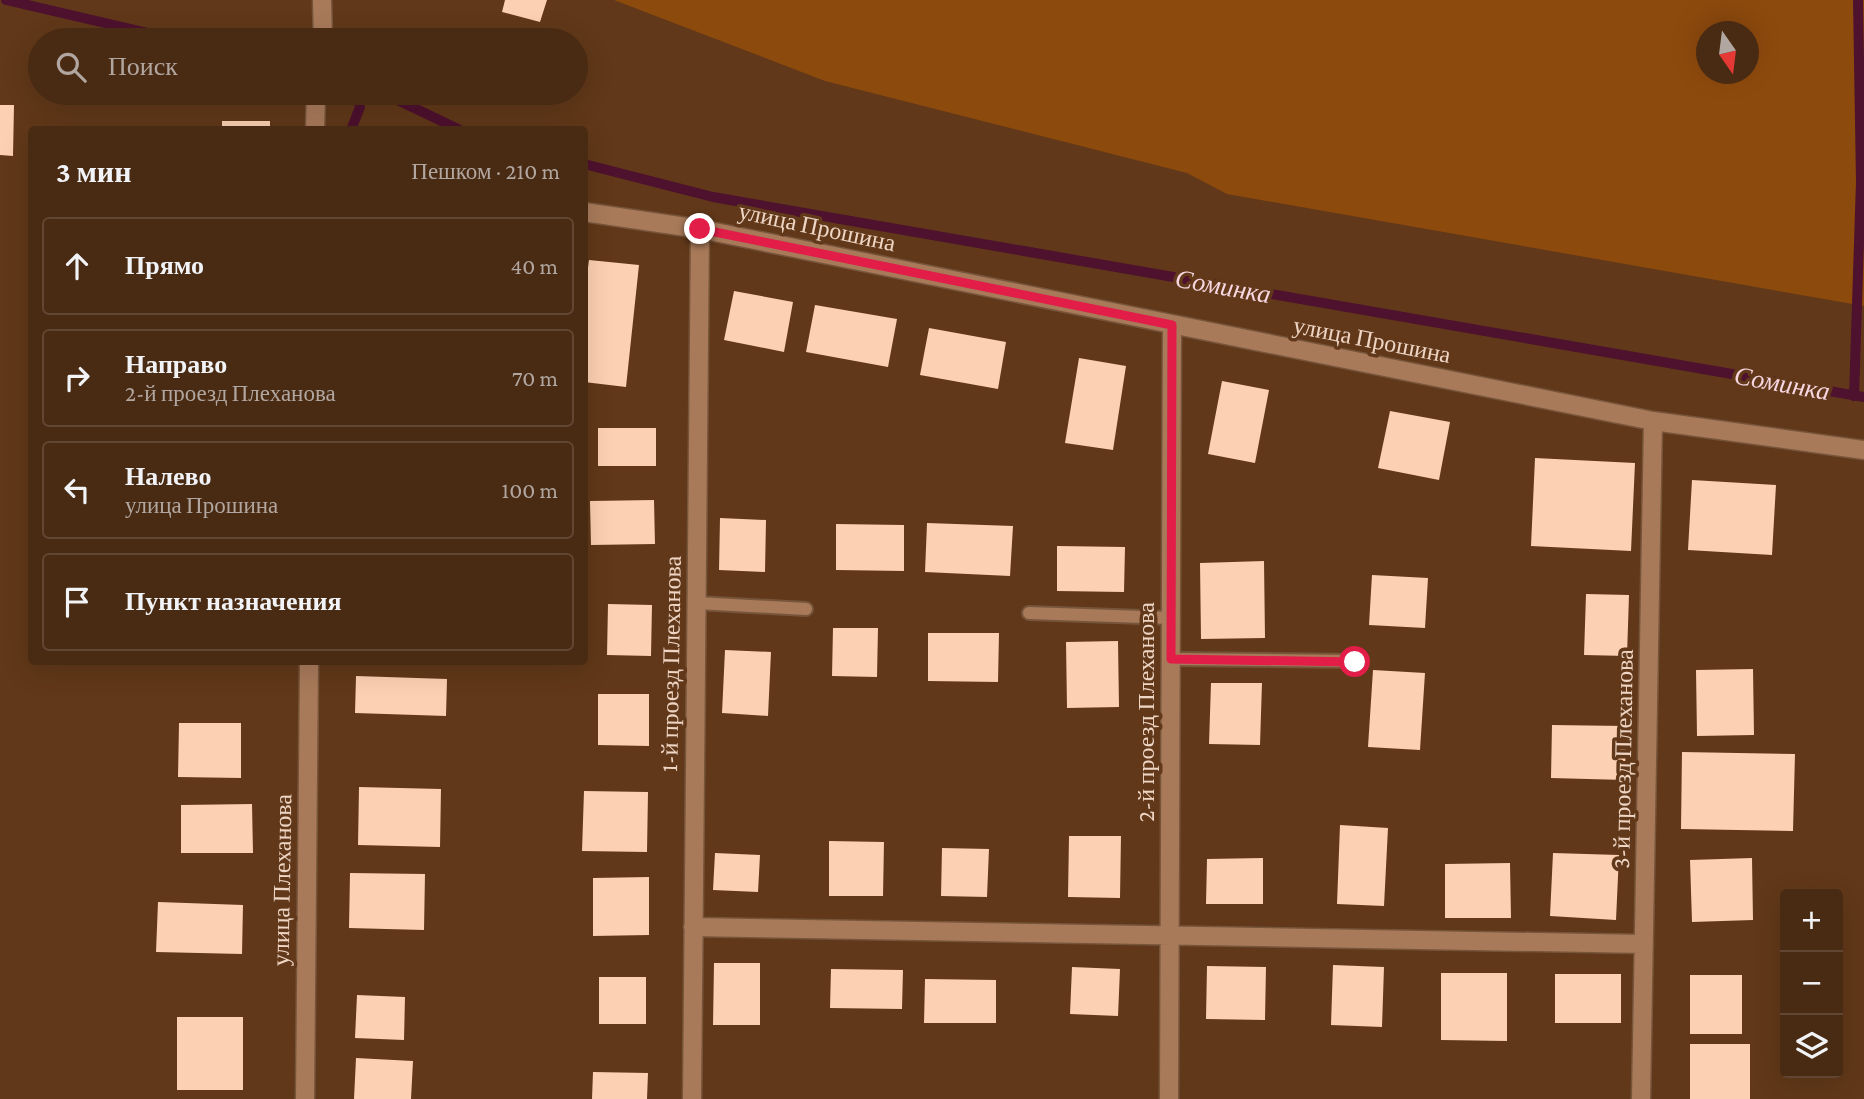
<!DOCTYPE html>
<html lang="ru">
<head>
<meta charset="utf-8">
<style>
  body { margin:0; font-family:"Crimson Pro",serif; background:#50321c; color:#f1f3f6 }
  .controls { position:absolute; right:21px; bottom:21px; display:grid; overflow:hidden; border-radius:7px; box-shadow:0 7px 28px #0002 }
  .controls button { width:63px; height:63px; display:grid; place-items:center; padding:0; border:0; border-bottom:2px solid #614633; background:#492a13; color:#f1f3f6; font:35px sans-serif }
  .compass { position:absolute; left:1696px; top:21px; width:63px; height:63px; border-radius:50%; background:#492a13; box-shadow:0 7px 28px #0002; rotate:166deg }
  .stop { position:absolute; width:21px; height:21px; margin:-16px; border:5px solid #e11d48; border-radius:50%; background:#fff }
  .stop.end { background:#e11d48; border-color:#fff; box-shadow:0 2px 7px #0008 }
  .list { margin:0; padding:0; list-style:none }
  h2 { display:flex; justify-content:space-between; align-items:center; height:91px; margin:0; padding:0 28px; font-size:30px }
  h2 small { font-size:23px; font-weight:400; color:#b1a7a0 }
  .list li { display:grid; grid-template-columns:46px 1fr auto; gap:21px; align-items:center; box-sizing:border-box; height:98px; margin:0 14px 14px; padding:0 14px; border:2px solid #614633; border-radius:7px }
  .list b { display:block; font-size:26px; white-space:nowrap }
  .list p { margin:0; font-size:23px; white-space:nowrap; color:#b1a7a0 }
  .list em { font-size:23px; font-style:normal; color:#b1a7a0 }
  .icon { flex:none; width:38px; height:38px; fill:none; stroke:currentColor; stroke-width:2; stroke-linecap:round; stroke-linejoin:round }
  .map { position:relative; flex:none; width:1864px; height:1099px; overflow:hidden }
  .search { position:absolute; background:#492a13; box-shadow:0 7px 28px #0002; left:28px; top:28px; width:560px; height:77px; display:flex; align-items:center; gap:18px; box-sizing:border-box; padding:0 24px; border-radius:38px; color:#b1a7a0; font-size:26px }
  .panel { position:absolute; background:#492a13; box-shadow:0 7px 28px #0002; left:28px; top:126px; width:560px; height:539px; border-radius:7px }
  .map>svg:first-child { display:block }
</style>
</head>
<body>
<div class="map">
<svg width="1864" height="1099" viewBox="0 0 1864 1099">
  <rect width="100%" height="100%" fill="#613819"/>
  <path fill="#8d4a0d" fill-rule="evenodd" d="M614,0H1864V306L1227,194L1187,173L825,81ZM1706,32H1748V74H1706Z"/>
  <g fill="none" stroke-linecap="round" stroke-linejoin="round">
    <path stroke="#4e112e" stroke-width="10" d="M6,0L178,40
      M383,93L460,130
      M351,130L360,107L357,93
      M584,164L713,197L1864,397
      M1854,396L1861,182L1858,0"/>
  </g>
  <path fill="#fcd0b2" d="M505,0H547L540,22L502,12Z
    M0,105H14L13,156L0,155Z
    M222,121H270V130H222Z
    M589,260L639,265L626,387L584,382V298Z
    M734,291L793,302L784,352L724,340Z
    M815,305L897,319L888,367L806,352Z
    M929,328L1006,342L998,389L920,375Z
    M1079,358L1126,366L1113,450L1065,443Z
    M1222,381L1269,390L1255,463L1208,454Z
    M1390,411L1450,422L1439,480L1378,468Z
    M598,428H656V466H598Z
    M1535,458L1635,463L1631,551L1531,546Z
    M1692,480L1776,485L1772,555L1688,550Z
    M654,500L655,544L591,545L590,501Z
    M720,518L766,520L765,572L719,570Z
    M927,523L1013,526L1010,576L925,572Z
    M836,524L904,525V571L836,570Z
    M1057,546L1125,547L1124,592L1057,591Z
    M1264,561L1265,638L1201,639L1200,563Z
    M1372,575L1428,578L1425,628L1369,625Z
    M1586,594L1629,595L1627,656L1584,655Z
    M608,604L652,605L651,656L607,655Z
    M833,628H878L877,677L832,676Z
    M928,633H999L998,682L928,681Z
    M1118,641L1119,707L1067,708L1066,642Z
    M725,650L771,652L768,716L722,713Z
    M1753,669L1754,735L1697,736L1696,670Z
    M1373,670L1425,673L1420,750L1368,747Z
    M356,676L447,679L446,716L355,713Z
    M1211,683H1262L1260,745L1209,744Z
    M598,694H649V746L598,745Z
    M179,723H241V778L178,777Z
    M1552,725L1626,726L1625,780L1551,778Z
    M1682,752L1795,754L1793,831L1681,829Z
    M359,787L441,789L440,847L358,845Z
    M584,791L648,792L647,852L582,851Z
    M252,804L253,853H181V805Z
    M1340,825L1388,828L1384,906L1337,904Z
    M1069,836H1121L1120,898L1068,897Z
    M829,841L884,842L883,896H829Z
    M942,848L989,849L987,897L941,896Z
    M715,853L760,855L758,892L713,890Z
    M1553,853L1619,855L1616,920L1550,916Z
    M1263,858V904H1206L1207,859Z
    M1752,858L1753,920L1692,922L1690,860Z
    M1510,863L1511,918H1445V864Z
    M350,873L425,874L424,930L349,928Z
    M649,877V935L593,936V878Z
    M158,902L243,905L242,954L156,952Z
    M714,963H760V1025H713Z
    M1333,965L1384,967L1382,1027L1331,1025Z
    M1207,966L1266,967L1265,1020L1206,1019Z
    M1072,967L1120,969L1118,1016L1070,1014Z
    M831,969L903,970L902,1009L830,1008Z
    M1441,973H1507V1041L1441,1040Z
    M1555,974H1621V1023H1555Z
    M1690,975H1742V1034H1690Z
    M599,977H646V1024H599Z
    M925,979L996,980V1023H924Z
    M357,995L405,997L404,1040L355,1038Z
    M177,1017H243V1090H177Z
    M1690,1044H1750V1099H1690Z
    M356,1058L413,1061L411,1099H354Z
    M593,1072L648,1073L647,1099H592Z"/>
  <g fill="none" stroke-linecap="round" stroke-linejoin="round">
    <g stroke="#77553b" stroke-width="16">
      <path id="lane" d="M697,603L806,609
        M1029,613L1171,618
        M1171,659L1355,661"/>
    </g>
    <g stroke="#77553b" stroke-width="21">
      <path id="street" d="M322,0L323,40
        M315,130L316,93
        M584,212L700,229L1653,421L1864,450
        M693,927L1644,944
        M305,1099L309,662
        M692,1099L700,229
        M1169,1099L1172,325
        M1641,1099L1653,421"/>
    </g>
    <use href="#lane" stroke="#a87a5a" stroke-width="12"/>
    <use href="#street" stroke="#a87a5a" stroke-width="18"/>
  </g>
  <g fill="none" stroke-linecap="round" stroke-linejoin="round">
    <path stroke="#e11d48" stroke-width="9" d="M700,229L1172,325L1171,659L1355,662"/>
  </g>
  <g text-anchor="middle" stroke-width="7" stroke-linejoin="round" paint-order="stroke">
    <g font-size="24" fill="#eed5c4" stroke="#613819">
      <text transform="translate(817 227) rotate(12)" y="8">улица Прошина</text>
      <text transform="translate(1372 340) rotate(11)" y="8">улица Прошина</text>
      <text transform="translate(671 664) rotate(-89)" y="8">1-й проезд Плеханова</text>
      <text transform="translate(1146 712) rotate(-90)" y="8">2-й проезд Плеханова</text>
      <text transform="translate(1623 759) rotate(-89)" y="8">3-й проезд Плеханова</text>
      <text transform="translate(282 880) rotate(-89)" y="8">улица Плеханова</text>
    </g>
    <g font-size="26" font-style="italic" fill="#f7d7e2" stroke="#613819">
      <text transform="translate(1223 286) rotate(10)" y="9">Соминка</text>
      <text transform="translate(1782 383) rotate(10)" y="9">Соминка</text>
    </g>
  </g>
</svg>
<div class="controls">
<button>+</button>
<button>−</button>
<button><svg class="icon" aria-label="layers" viewBox="0 0 24 24"><path d="M12 4l9 5-9 5-9-5zM3 14l9 5 9-5"/></svg></button>
</div>
<svg class="compass" viewBox="-18 -18 36 36"><path d="M0-13l5 13h-10z" fill="#e53935"/><path d="M0 13l5-13h-10z" fill="#b1a7a0"/></svg>
<div class="stop" style="left:1355px;top:662px"></div>
<div class="stop end" style="left:700px;top:229px"></div>
<div class="search"><svg class="icon" aria-label="search" viewBox="0 0 24 24"><circle cx="10" cy="10" r="6"/><path d="M15 15l6 6"/></svg>Поиск</div>
<section class="panel">
<h2>3 мин<small>Пешком · 210 m</small></h2>
<ul class="list">
<li><svg class="icon" aria-label="ahead" viewBox="0 0 24 24"><path d="M12 20V5M6 11l6-6 6 6"/></svg><div><b>Прямо</b></div><em>40 m</em></li>
<li><svg class="icon" aria-label="right" viewBox="0 0 24 24"><path d="M7 20v-9h11M14 6l5 5-5 5"/></svg><div><b>Направо</b><p>2-й проезд Плеханова</p></div><em>70 m</em></li>
<li><svg class="icon" aria-label="left" viewBox="0 0 24 24"><path d="M17 20v-9H6M10 6l-5 5 5 5"/></svg><div><b>Налево</b><p>улица Прошина</p></div><em>100 m</em></li>
<li><svg class="icon" aria-label="arrive" viewBox="0 0 24 24"><path d="M6 21V4h12l-3 4 3 4H6"/></svg><div><b>Пункт назначения</b></div></li>
</ul>
</section>
</div>
</body>
</html>
